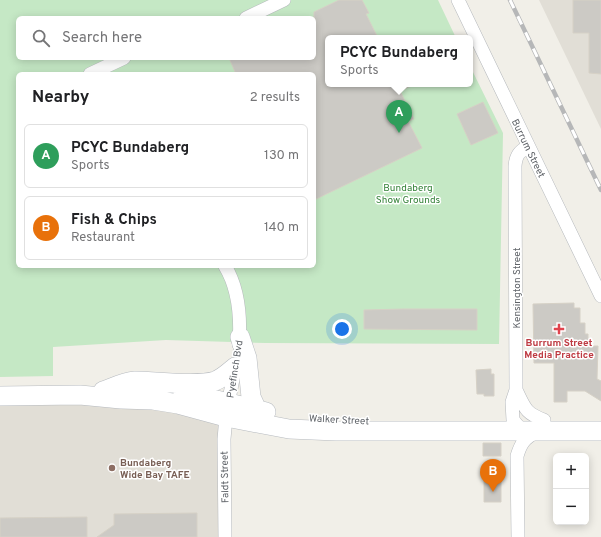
<!DOCTYPE html>
<html lang="en">
<head>
<meta charset="utf-8">
<style>
  body { margin:0; font-family:Overpass,sans-serif; background:#f2f2f2; color:#202124 }
  .controls { position:absolute; right:12px; bottom:12px; display:grid; overflow:hidden; border-radius:6px; box-shadow:0 2px 10px #0003 }
  .controls button { width:36px; height:36px; display:grid; place-items:center; padding:0; border:0; border-bottom:1px solid #e0e0e0; background:#fff; color:#202124; font:20px sans-serif }
  .you { position:absolute; left:342px; top:329px; width:14px; height:14px; margin:-10px; border:3px solid #fff; border-radius:50%; background:#1a73e8; box-shadow:0 0 0 6px #1a73e833 }
  .badge { display:grid; place-items:center; width:26px; height:26px; border-radius:50%; background:#ea580c; color:#fff; font-size:13px; font-weight:700 }
  .pin { position:absolute; translate:-50% -33px; filter:drop-shadow(0 1px 2px #0008) }
  .pin::after { content:''; position:absolute; top:21px; width:14px; height:12px; background:inherit; clip-path:polygon(0 0,100% 0,50% 100%) }
  .popup { position:absolute; left:325px; top:35px; width:148px; height:52px; box-sizing:border-box; display:grid; place-content:center; border-radius:6px; background:#fff; filter:drop-shadow(0 1px 3px #0005); font-size:13px; white-space:nowrap; color:#757577 }
  .popup b { font-size:15px; color:#202124 }
  .popup::after { content:''; position:absolute; left:50%; top:100%; margin-left:-8px; border:8px solid transparent; border-top-color:#fff }
  .list { margin:0; padding:0; list-style:none }
  h2 { display:flex; justify-content:space-between; align-items:center; height:52px; margin:0; padding:0 16px; font-size:17px }
  h2 small { font-size:13px; font-weight:400; color:#757577 }
  .list li { display:grid; grid-template-columns:26px 1fr auto; gap:12px; align-items:center; box-sizing:border-box; height:64px; margin:0 8px 8px; padding:0 8px; border:1px solid #e0e0e0; border-radius:6px }
  .list b { display:block; font-size:15px; white-space:nowrap }
  .list p { margin:0; font-size:13px; white-space:nowrap; color:#757577 }
  .list em { font-size:13px; font-style:normal; color:#757577 }
  .icon { flex:none; width:22px; height:22px; fill:none; stroke:currentColor; stroke-width:2; stroke-linecap:round; stroke-linejoin:round }
  .map { position:relative; flex:none; width:601px; height:537px; overflow:hidden }
  .search { position:absolute; background:#fff; box-shadow:0 2px 10px #0003; left:16px; top:16px; width:300px; height:44px; display:flex; align-items:center; gap:10px; box-sizing:border-box; padding:0 14px; border-radius:6px; color:#757577; font-size:15px }
  .panel { position:absolute; background:#fff; box-shadow:0 2px 10px #0003; left:16px; top:72px; width:300px; height:196px; border-radius:6px }
  .map>svg:first-child { display:block }
</style>
</head>
<body>
<div class="map">
<svg width="601" height="537" viewBox="0 0 601 537">
  <rect width="100%" height="100%" fill="#f1efe8"/>
  <path fill="#e1ded6" d="M539,0H601V129Z
    M80,396L225,418L224,537H0V397Z"/>
  <path fill="#c5e8c5" fill-rule="evenodd" d="M0,0H438L456,38H328V84H470V66L503,133L499,344L266,343L166,340L53,347V376L0,377ZM18,18H314V58H18ZM18,74H314V266H18Z"/>
  <path fill="#cccac5" stroke="#d6d1c6" d="M339,0H362L369,13L366,14L378,38H328V84H415L400,91L414,119L408,121L422,148L314,200V74H236L229,58H314V12Z
    M573,0H601V74L589,73V33H573Z
    M483,102L498,133L471,145L457,114Z
    M574,303V308H580V323H585V334H588V346H598L597,379L601,381V401L585,391H567V402H554V363H534L533,304Z
    M404,309H477V330L364,329V310Z
    M491,369V374H494V396H484V394H477L476,370Z
    M483,443H501V456H483Z
    M484,474H501V502H484Z
    M197,513V537H97L114,525V514Z
    M87,517V537H0V518Z"/>
  <g fill="none" stroke-linecap="round" stroke-linejoin="round">
    <g stroke="#b5b8bc" stroke-width="14">
      <path id="minor" d="M458,0L601,296
        M246,18L284,0
        M90,74L124,58
        M225,266C239,289 241,318 239,345
        M516,390C525,408 525,413 544,420
        M228,404L236,364
        M523,432L513,420L512,402L516,390L515,166C516,155 519,152 528,146
        M225,537L224,439L226,417
        M518,537L517,456C521,443 524,439 536,432"/>
    </g>
    <g stroke="#b6babf" stroke-width="20">
      <path id="secondary" d="M240,337L247,358L251,397L257,410
        M103,391C114,387 124,382 135,381C157,381 196,387 215,381C223,378 229,372 235,367
        M183,392L266,412
        M0,396L80,395L121,399L153,400L178,404L226,417L289,429L336,431H601"/>
    </g>
    <use href="#minor" stroke="#fff" stroke-width="13"/>
    <use href="#secondary" stroke="#fff" stroke-width="19"/>
    <g stroke="#b6b7b8" stroke-width="4.5">
      <path id="rail" d="M510,0L601,190"/>
    </g>
    <use href="#rail" stroke="#fff" stroke-width="3" stroke-dasharray="9" stroke-linecap="butt"/>
  </g>
  <path fill="#e0444e" stroke="#fff" stroke-width="1.5" d="M557 323h4v4h4v4h-4v4h-4v-4h-4v-4h4z"/>
  <circle fill="#8d6e63" stroke="#fff" stroke-width="1.5" cx="112" cy="468" r="4"/>
  <g text-anchor="middle" stroke-width="3" stroke-linejoin="round" paint-order="stroke">
    <g font-size="10" fill="#5f6368" stroke="#fff">
      <text transform="translate(529 148) rotate(64)" y="4">Burrum Street</text>
      <text transform="translate(516 288) rotate(-90)" y="4">Kensington Street</text>
      <text transform="translate(234 369) rotate(-81)" y="4">Pyefinch Bvd</text>
      <text transform="translate(339 419) rotate(3)" y="4">Walker Street</text>
      <text transform="translate(224 477) rotate(-91)" y="4">Faldt Street</text>
    </g>
    <g font-size="10" fill="#348238" stroke="#fff">
      <text x="408" y="191">Bundaberg<tspan x="408" dy="12">Show Grounds</tspan></text>
    </g>
    <g font-size="10" font-weight="bold" fill="#be3a42" stroke="#fff">
      <text x="559" y="346">Burrum Street<tspan x="559" dy="12">Media Practice</tspan></text>
    </g>
    <g font-size="10" font-weight="bold" fill="#785e54" stroke="#fff" text-anchor="start">
      <text x="120" y="466">Bundaberg<tspan x="120" dy="12">Wide Bay TAFE</tspan></text>
    </g>
  </g>
</svg>
<div class="controls">
<button>+</button>
<button>−</button>
</div>
<div class="you"></div>
<div class="pin badge" style="left:399px;top:133px;background:#2e9e5b">A</div>
<div class="popup"><b>PCYC Bundaberg</b>Sports</div>
<div class="pin badge" style="left:493px;top:492px;background:#e8710a">B</div>
<div class="search"><svg class="icon" aria-label="search" viewBox="0 0 24 24"><circle cx="10" cy="10" r="6"/><path d="M15 15l6 6"/></svg>Search here</div>
<section class="panel">
<h2>Nearby<small>2 results</small></h2>
<ul class="list">
<li><span class="badge" style="background:#2e9e5b">A</span><div><b>PCYC Bundaberg</b><p>Sports</p></div><em>130 m</em></li>
<li><span class="badge" style="background:#e8710a">B</span><div><b>Fish &amp; Chips</b><p>Restaurant</p></div><em>140 m</em></li>
</ul>
</section>
</div>
</body>
</html>
